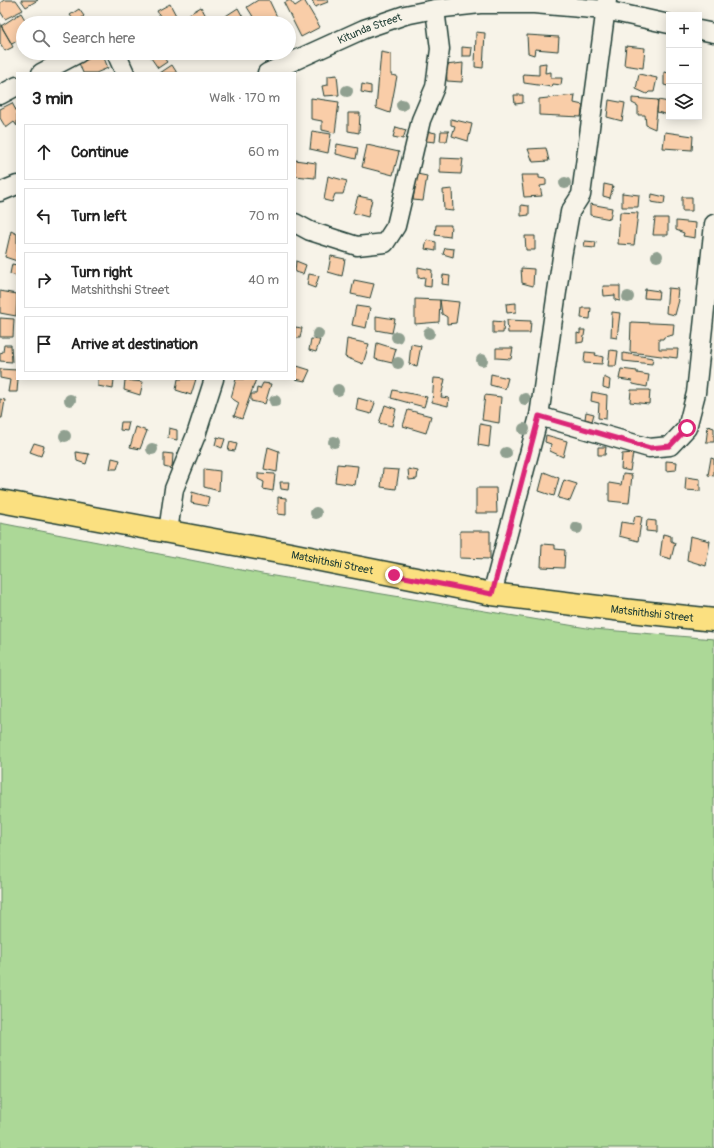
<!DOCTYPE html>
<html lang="en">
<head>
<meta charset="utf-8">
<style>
  body { margin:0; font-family:Pangolin,sans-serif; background:#f2f2f2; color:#222 }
  .controls { position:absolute; right:12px; top:12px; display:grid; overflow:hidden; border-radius:0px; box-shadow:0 2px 10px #0003 }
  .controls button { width:36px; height:36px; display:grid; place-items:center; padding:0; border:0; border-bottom:1px solid #e0e0e0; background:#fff; color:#222; font:20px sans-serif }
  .stop { position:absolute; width:12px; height:12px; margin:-9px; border:3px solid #db2777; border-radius:50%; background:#fff }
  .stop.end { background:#db2777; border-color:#fff; box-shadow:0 1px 4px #0008 }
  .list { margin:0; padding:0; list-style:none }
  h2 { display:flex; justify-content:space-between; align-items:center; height:52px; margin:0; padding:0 16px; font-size:17px }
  h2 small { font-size:13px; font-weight:400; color:#767676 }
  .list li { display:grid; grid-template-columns:26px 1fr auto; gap:12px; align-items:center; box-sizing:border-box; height:56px; margin:0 8px 8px; padding:0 8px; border:1px solid #e0e0e0; border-radius:0px }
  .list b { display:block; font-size:15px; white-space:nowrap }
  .list p { margin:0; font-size:13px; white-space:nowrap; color:#767676 }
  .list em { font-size:13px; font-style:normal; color:#767676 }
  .icon { flex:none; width:22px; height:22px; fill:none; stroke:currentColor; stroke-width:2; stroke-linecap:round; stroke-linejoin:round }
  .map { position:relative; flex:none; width:714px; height:1148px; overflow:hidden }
  .search { position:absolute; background:#fff; box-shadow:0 2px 10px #0003; left:16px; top:16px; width:280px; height:44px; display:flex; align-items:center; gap:10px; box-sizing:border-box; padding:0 14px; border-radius:22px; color:#767676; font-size:15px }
  .panel { position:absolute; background:#fff; box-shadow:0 2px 10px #0003; left:16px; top:72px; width:280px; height:308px; border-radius:0px }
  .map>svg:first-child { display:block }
</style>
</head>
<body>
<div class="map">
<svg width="714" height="1148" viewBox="0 0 714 1148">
  <rect width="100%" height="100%" fill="#f7f3e8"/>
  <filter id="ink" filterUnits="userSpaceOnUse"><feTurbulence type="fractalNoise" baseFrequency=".025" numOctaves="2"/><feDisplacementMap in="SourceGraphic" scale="8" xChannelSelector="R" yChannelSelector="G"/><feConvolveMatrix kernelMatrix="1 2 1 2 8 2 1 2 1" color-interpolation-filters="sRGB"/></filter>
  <g filter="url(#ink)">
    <path fill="#acd897" stroke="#668a66" d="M0,523L262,574L593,629L714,639V1148H0Z"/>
    <path fill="#f9cda8" stroke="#1f3d34" d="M4,0H16L23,10L5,19L0,11V3Z
      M21,0H38L26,7Z
      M258,0H269L280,23H257L247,7Z
      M290,0L295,6L304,0L320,27L301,37L284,3Z
      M312,0H327L328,2L315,7Z
      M170,4L180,23H164L157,11Z
      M201,7L206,16L195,22L189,14Z
      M238,8L244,19L237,23H224L221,19Z
      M79,9L84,16L76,23L70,15Z
      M21,13L27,23H23V37L12,44L1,26Z
      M0,23L13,47L5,51L0,43Z
      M476,32L485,33L483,68L475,67Z
      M527,35L559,37L558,51L535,49L534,55L528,53Z
      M626,46L645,48L643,68L624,65Z
      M462,47L472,48L471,56H462Z
      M381,52L391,54V75L397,76L390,113L376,108Z
      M102,53L108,68L96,73H83L79,63Z
      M161,54L167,62L158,68L151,58Z
      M463,63L462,82L447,81L446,65Z
      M546,63L545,73L551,72V78H562L561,85L553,84L552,87L524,83L523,74L539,75V64Z
      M172,65L177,73H160Z
      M664,72L669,73V95L668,86L664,85Z
      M639,74L657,78L654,92H649L647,94L636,89Z
      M337,75L339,95L324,96L322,86L328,85V76Z
      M362,84L371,86V94L361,92Z
      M514,95H523V103L515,104Z
      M575,95L574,103L583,105L581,117L539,115V99Z
      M311,98L339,102L335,133L322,130V121L311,119Z
      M632,98L658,100L655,129L646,125L645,115H638V106L632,103Z
      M609,100L625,103L622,121L607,117Z
      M658,100L669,102V115L657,112Z
      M12,103L17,112V126L14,122L6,128L0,118V109Z
      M348,113H360L359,133L348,131Z
      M451,119L472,124L468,141L452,136L455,126L451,125Z
      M396,127L406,130L403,139L393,137Z
      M312,131L331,134L328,153L310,149Z
      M426,131L436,133L435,142L426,141Z
      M441,131H449L447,141H440Z
      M665,132L693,136L692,150L663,148Z
      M337,144L358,148L356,159L336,154Z
      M367,145L399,152L393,175L362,167Z
      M546,148L549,161L533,162L528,149Z
      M440,158L463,159L461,174L440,173Z
      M295,160L316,163L315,178L295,176Z
      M417,174L427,176L423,201L413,200Z
      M521,175H539V178L546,179V185L540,186L542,196L524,197Z
      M328,176L347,181L343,194H335L332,202L324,200Z
      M604,184L613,186L610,198L603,196Z
      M452,189L453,211L444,210L443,190Z
      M622,193L639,195L638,207H622Z
      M652,194L665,197L664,204L651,202Z
      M358,196L372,199L368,217L353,213Z
      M682,197H692V211H682Z
      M590,204L612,208L610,219L590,215Z
      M521,205L529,206V215L521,216Z
      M620,212L638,213L634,245L618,244Z
      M655,218H668V235H653Z
      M676,221L696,223L695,238L683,236L684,233L676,230Z
      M436,225H451L450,237L435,235Z
      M11,231L17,234V261L5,257Z
      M525,236H535V250H526Z
      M427,240L436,242V251L425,249Z
      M585,241L596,242L595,248L584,247Z
      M445,248L454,249L453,257L443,254Z
      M331,256L345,259L342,276L328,272Z
      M296,261L306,265L303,274L295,272Z
      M12,264L17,265V276L10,274Z
      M418,267L432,270L431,287L424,286L425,277L418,278Z
      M521,268L534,269L533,286L522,283Z
      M309,274L319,276L315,288L307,285Z
      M443,275L450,276L449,285L442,284Z
      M354,280L374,284L370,298L351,294Z
      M603,286H620V301L615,300V295L604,296Z
      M668,288L678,289L677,298L679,300L675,315L666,313Z
      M645,289L659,291L658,299L644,298Z
      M0,291L17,294L16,316L0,313Z
      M415,299L440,300L439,322L415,324Z
      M440,300L459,302L456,323L447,324V317L442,314Z
      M516,303V312L507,313L506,304Z
      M356,306L370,308L366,328L352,325Z
      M582,308H591L590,319L581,318Z
      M612,312L620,313L617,338L611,337Z
      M376,316L395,319L392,333L376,330Z
      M0,318L14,319L13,337H0Z
      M507,320L531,321L530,333H508Z
      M493,321L504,322L503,333H493Z
      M631,322L674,324L673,335L664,337L663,339H659V349H678L677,358L630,352Z
      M295,327L302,328L300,338H295Z
      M580,330H585L583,342L577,343V333L580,334Z
      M311,339L320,340L316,352L309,350Z
      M347,339L369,344L363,364L345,357Z
      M377,343L396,349L392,363L375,359Z
      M411,344L421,346L417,366L409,364Z
      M4,345H11L12,362L0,361V353L3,352Z
      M496,348H513L511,359L496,358Z
      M610,350L618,351L616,366H608Z
      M585,352L596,353L595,355L603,357L602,364L584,363Z
      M623,353L653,358L652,364L623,361Z
      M297,366L310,370L305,381L295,379Z
      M0,369L17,370V379H18L17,392H8L10,380L0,378Z
      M621,369L637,371V373L649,375L647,387L633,384L632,381L619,379Z
      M491,374L508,378L505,389L490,385Z
      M604,377L610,380L609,389L603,387Z
      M434,378L445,379L441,397L449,398L448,406L432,402Z
      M98,379H114L113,389L98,386Z
      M178,379H196L191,395L176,390Z
      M236,379H256L242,419L234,416L239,403L231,398Z
      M125,380L143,382L140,395L124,390Z
      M263,383L271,384L265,404L251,401V394H256L257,388L260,389Z
      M393,390L427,397L424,407L391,398Z
      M631,390H650L649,404L630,402Z
      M592,392L607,395L606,419L598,418L599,403L591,401Z
      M485,395L501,397L499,423L482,420Z
      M358,398L375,403L371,414L356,410Z
      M0,399L5,400L2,418H0Z
      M385,405L396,409L392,426L379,423Z
      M408,410L431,416L426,433L403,426Z
      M586,412L594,414L592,421L585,419Z
      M121,422H129L127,431L120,430Z
      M480,424L491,426L489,447L478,445Z
      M708,426L714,428V442H706Z
      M136,427L147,431L140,449L130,447Z
      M169,428L177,430V440L168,438Z
      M546,435L567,441L563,457L550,451L551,444L545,442Z
      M217,437L225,439L222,448L215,445Z
      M230,442L237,444L235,451L228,450Z
      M34,443L44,446L41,456L30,452Z
      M268,447L279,451L277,472L264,469Z
      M598,447H606L605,455H598Z
      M76,452L89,454L86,464L77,461Z
      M164,453L173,454L172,469L164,467Z
      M633,453L630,471L621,469L622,454Z
      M112,458L120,460L117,469H110Z
      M711,458L714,459V476L708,475Z
      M666,461L677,462L676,470L666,471Z
      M337,464L358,466L355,485L335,482Z
      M204,469L220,471L219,491L204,487Z
      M383,469L399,470L396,489L381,487Z
      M408,469L418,471L417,479L409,480Z
      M544,472L559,478L554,496L539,491Z
      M258,473L275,474L273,491L263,489L264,482L258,479Z
      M623,474L632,475L629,503L609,501V483L621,485Z
      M686,477L700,479V491L685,490Z
      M564,480L577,484L570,501L558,498Z
      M280,482H289L288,490L281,489Z
      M476,488H496L497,513H476Z
      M192,492L209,497L207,506L191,503Z
      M278,497L286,498V515L278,514Z
      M635,516L642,517L638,541L619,536L621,522L633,524Z
      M647,520L656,521V532L646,531Z
      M460,531H490V559L460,558Z
      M663,534L671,536V541L675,543L671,559L660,556Z
      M690,536L710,541L706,566L687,560Z
      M542,544L555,545V549L565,550L564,568L541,567Z"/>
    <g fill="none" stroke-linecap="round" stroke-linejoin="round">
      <g stroke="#1f3d34" stroke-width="21">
        <g id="minor">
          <path d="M699,30L714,33"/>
          <path d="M116,53L125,73"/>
          <path d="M41,73L79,53"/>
          <path id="s1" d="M267,73L364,29L405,15L435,9L480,4H534L605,10L669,24"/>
          <path d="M0,95L17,86"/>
          <path d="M0,192L17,185"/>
          <path d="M295,223L310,231L357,246L385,243L396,226L421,120L435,87L440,49L435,9"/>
          <path d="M539,416L649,448L670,446L687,428L696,393L714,224"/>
          <path d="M168,532L174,489L196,435L214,379"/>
          <path d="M492,594L539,416L562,257L570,212L581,195L607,0"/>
        </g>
      </g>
      <g stroke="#1f3d34" stroke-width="25">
        <g id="major">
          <path id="s2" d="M0,501L290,554L492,594L631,611L714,620"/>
        </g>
      </g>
      <use href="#minor" stroke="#f7f3e8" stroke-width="18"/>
      <use href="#major" stroke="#fbe080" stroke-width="22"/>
    </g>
    <g fill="#90a090">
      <circle cx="347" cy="91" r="6"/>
      <circle cx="402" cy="105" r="6"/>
      <circle cx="565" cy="183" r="6"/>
      <circle cx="657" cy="256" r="6"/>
      <circle cx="628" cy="297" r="6"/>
      <circle cx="429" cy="333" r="6"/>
      <circle cx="318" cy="334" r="6"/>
      <circle cx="397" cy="337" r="6"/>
      <circle cx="482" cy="360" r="6"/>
      <circle cx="398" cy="363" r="6"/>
      <circle cx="338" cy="390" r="6"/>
      <circle cx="525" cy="399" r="6"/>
      <circle cx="70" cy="400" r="6"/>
      <circle cx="275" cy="401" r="6"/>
      <circle cx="524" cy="429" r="6"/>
      <circle cx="65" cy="436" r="6"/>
      <circle cx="334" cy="442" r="6"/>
      <circle cx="152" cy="449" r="6"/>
      <circle cx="506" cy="453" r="6"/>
      <circle cx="316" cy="513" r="6"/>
      <circle cx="577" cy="528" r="6"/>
    </g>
  </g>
  <g fill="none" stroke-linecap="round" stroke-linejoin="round" filter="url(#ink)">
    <path stroke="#db2777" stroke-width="5" d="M394,575L492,594L539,416L650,448L670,446L687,428"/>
  </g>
  <g text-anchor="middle" stroke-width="3" stroke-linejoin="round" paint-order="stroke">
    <g font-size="11" fill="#1f3d34" stroke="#f7f3e8">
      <text dy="4" stroke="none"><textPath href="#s1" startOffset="112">Kitunda Street</textPath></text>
      <text dy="4" stroke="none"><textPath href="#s2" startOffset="338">Matshithshi Street</textPath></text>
      <text dy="4" stroke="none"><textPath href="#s2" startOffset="662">Matshithshi Street</textPath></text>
    </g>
  </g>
</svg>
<div class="controls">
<button>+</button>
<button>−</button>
<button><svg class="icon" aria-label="layers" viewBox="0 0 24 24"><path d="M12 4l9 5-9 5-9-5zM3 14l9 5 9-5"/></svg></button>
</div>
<div class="stop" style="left:687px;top:428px"></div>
<div class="stop end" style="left:394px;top:575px"></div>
<div class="search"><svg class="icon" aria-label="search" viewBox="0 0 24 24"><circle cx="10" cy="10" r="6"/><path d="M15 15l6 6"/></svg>Search here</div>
<section class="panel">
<h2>3 min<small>Walk · 170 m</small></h2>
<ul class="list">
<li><svg class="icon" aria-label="ahead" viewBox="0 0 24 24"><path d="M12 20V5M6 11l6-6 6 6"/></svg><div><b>Continue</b></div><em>60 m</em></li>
<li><svg class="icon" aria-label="left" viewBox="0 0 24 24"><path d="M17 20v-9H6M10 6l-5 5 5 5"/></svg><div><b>Turn left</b></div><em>70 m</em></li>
<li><svg class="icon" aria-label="right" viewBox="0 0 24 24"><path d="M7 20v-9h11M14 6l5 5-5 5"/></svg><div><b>Turn right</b><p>Matshithshi Street</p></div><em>40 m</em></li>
<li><svg class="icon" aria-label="arrive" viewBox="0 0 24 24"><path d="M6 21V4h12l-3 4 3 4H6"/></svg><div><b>Arrive at destination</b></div></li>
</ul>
</section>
</div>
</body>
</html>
